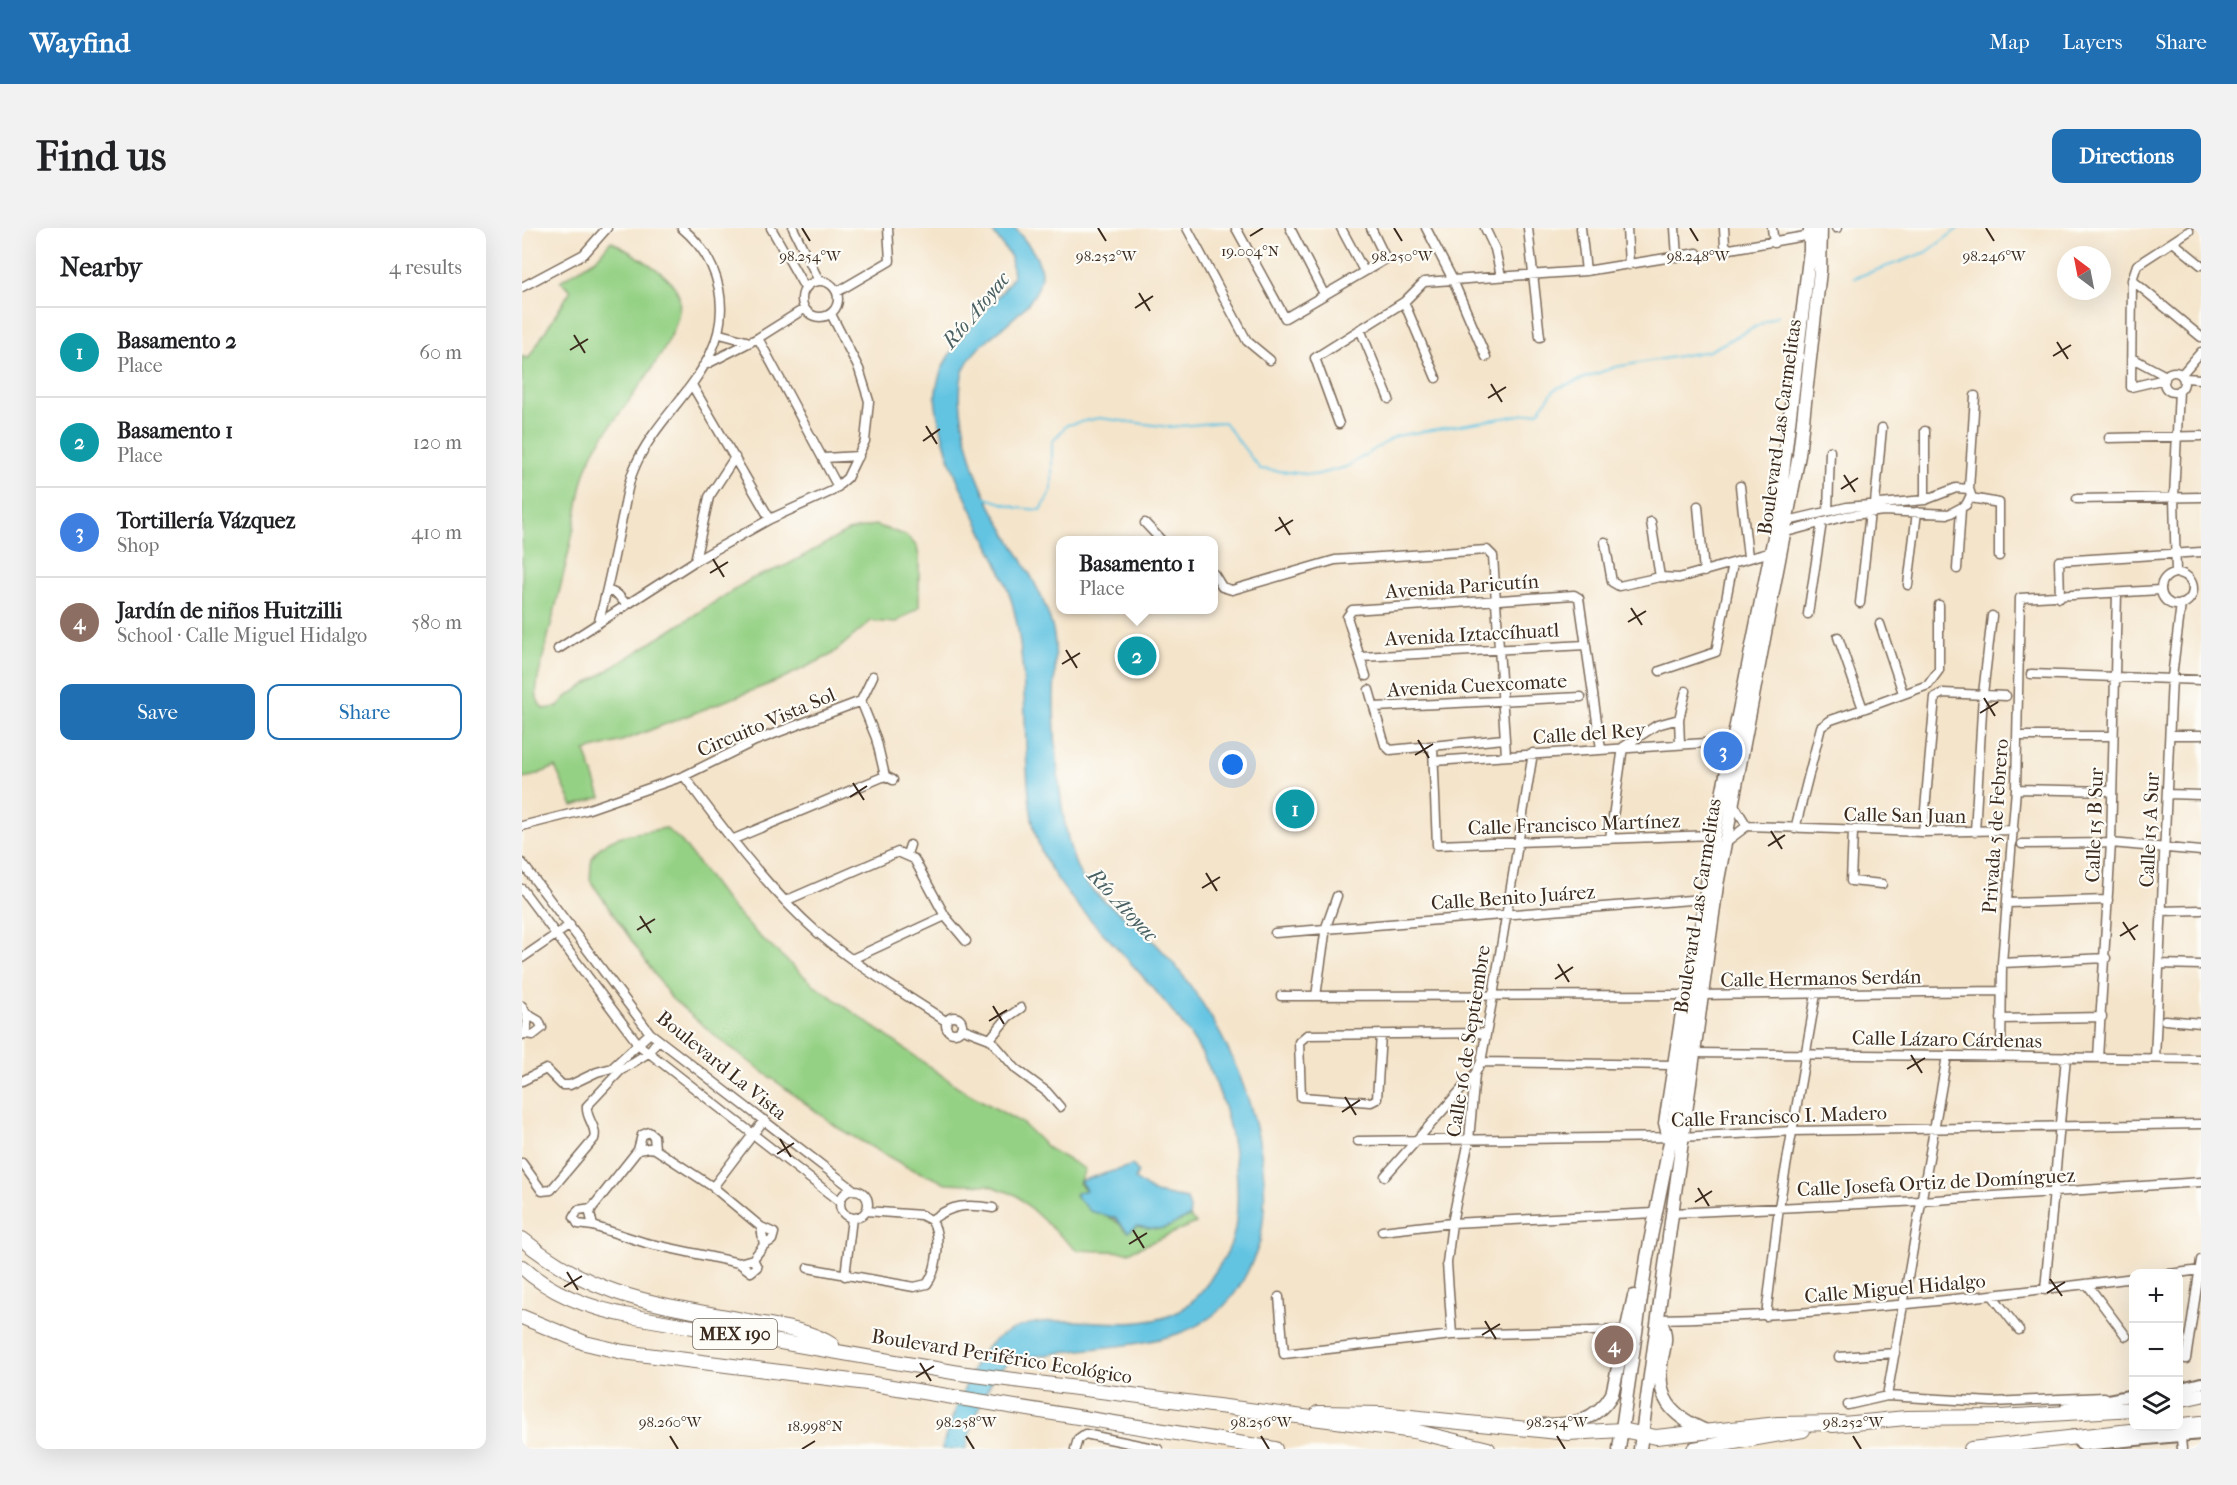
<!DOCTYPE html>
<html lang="en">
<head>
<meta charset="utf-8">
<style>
  body { margin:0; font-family:"IM FELL French Canon",serif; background:#f2f2f2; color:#202124 }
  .controls { position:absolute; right:18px; bottom:18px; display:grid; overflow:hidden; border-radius:12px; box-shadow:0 6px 24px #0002 }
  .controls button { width:54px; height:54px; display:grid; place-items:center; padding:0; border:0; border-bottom:2px solid #e0e0e0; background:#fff; color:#202124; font:30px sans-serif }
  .compass { position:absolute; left:1535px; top:18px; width:54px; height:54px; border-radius:50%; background:#fff; box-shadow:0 6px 24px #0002; rotate:328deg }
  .you { position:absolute; left:711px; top:537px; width:21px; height:21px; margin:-15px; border:4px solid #fff; border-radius:50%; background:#1a73e8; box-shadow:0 0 0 9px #1a73e833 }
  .badge { display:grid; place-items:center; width:39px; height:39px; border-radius:50%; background:#1f6fb2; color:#fff; font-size:20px; font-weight:700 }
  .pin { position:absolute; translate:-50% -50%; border:3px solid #fff; box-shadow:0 2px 6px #0006 }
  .popup { position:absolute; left:534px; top:308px; width:162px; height:78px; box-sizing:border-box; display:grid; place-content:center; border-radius:12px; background:#fff; filter:drop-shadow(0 2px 4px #0005); font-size:20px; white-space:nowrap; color:#757577 }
  .popup b { font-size:22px; color:#202124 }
  .popup::after { content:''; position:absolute; left:50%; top:100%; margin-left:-12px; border:12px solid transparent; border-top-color:#fff }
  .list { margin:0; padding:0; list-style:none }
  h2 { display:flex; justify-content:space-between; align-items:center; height:78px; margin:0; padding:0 24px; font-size:26px }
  h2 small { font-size:20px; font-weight:400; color:#757577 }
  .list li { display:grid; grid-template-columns:39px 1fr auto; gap:18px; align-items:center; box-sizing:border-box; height:90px; padding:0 24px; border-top:2px solid #e0e0e0 }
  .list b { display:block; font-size:22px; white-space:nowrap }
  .list p { margin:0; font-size:20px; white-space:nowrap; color:#757577 }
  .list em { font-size:20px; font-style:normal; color:#757577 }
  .actions { display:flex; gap:12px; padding:18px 24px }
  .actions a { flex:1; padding:14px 0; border:2px solid #1f6fb2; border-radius:12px; text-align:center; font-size:21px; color:#1f6fb2 }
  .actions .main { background:#1f6fb2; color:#fff }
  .icon { flex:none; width:33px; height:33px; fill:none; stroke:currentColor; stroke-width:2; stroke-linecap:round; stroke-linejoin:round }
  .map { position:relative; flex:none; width:1679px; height:1221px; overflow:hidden; border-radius:12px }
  header { display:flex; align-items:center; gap:36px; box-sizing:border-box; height:84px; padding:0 30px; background:#1f6fb2; color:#fff }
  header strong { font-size:28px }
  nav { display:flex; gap:33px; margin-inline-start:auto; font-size:21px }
  .intro { display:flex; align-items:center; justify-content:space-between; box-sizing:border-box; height:144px; padding:0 36px }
  h1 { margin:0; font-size:42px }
  .button { padding:15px 27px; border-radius:12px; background:#1f6fb2; color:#fff; font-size:21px; font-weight:700 }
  main { display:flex; gap:36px; padding:0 36px }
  aside { flex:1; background:#fff; border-radius:12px; box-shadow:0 6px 24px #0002 }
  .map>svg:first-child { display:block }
</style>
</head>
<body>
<header>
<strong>Wayfind</strong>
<nav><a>Map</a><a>Layers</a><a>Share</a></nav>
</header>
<div class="intro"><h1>Find us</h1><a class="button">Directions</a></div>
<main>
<aside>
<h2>Nearby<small>4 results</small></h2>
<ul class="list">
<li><span class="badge" style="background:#0f9aa8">1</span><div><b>Basamento 2</b><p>Place</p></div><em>60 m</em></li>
<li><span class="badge" style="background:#0f9aa8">2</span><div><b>Basamento 1</b><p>Place</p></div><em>120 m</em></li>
<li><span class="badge" style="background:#3f7fe0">3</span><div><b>Tortillería Vázquez</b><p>Shop</p></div><em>410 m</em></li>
<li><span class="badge" style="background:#8d6e63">4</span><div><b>Jardín de niños Huitzilli</b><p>School · Calle Miguel Hidalgo</p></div><em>580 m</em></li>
</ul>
<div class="actions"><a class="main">Save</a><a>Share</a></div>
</aside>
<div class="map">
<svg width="1679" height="1221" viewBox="0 0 1679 1221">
  <rect width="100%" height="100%" fill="#fdfcf7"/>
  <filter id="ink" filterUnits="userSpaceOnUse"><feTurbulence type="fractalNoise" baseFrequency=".0167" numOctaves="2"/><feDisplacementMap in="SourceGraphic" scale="12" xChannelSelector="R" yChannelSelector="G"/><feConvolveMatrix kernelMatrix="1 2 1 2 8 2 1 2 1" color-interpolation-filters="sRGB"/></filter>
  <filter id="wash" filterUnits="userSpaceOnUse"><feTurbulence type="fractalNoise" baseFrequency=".008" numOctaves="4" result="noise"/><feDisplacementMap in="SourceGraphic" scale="24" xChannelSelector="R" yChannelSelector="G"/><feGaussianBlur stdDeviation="1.35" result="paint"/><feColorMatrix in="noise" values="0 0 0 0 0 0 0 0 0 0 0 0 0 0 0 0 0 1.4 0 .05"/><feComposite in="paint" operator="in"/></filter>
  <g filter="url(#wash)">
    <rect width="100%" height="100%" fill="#f4e4ca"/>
    <path fill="#95d185" stroke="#687e52" stroke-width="1.5" d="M89,13C107,24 153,47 157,69C165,112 91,186 71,225C58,251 56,281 50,309C40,356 27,403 16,450C14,462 12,472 22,481L35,479L44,469L229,351L265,337L326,303L353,297L383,307L390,313L395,319L397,329V379L373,395L349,393L309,427L255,453L100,513L63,523L79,569L51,578L33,539L11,548L0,550V128L6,131L49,62L38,53L74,31Z
      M144,600L160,614L205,674L236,707L290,755L442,863L500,895L526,920L563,941L557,955L564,962L553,967C572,991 586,981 603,1002L608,1003L615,998C646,1004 640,1000 667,989L674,995L607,1024L554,1022L494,967L466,957L424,955L385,939L318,901L197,811L149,770L68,652C69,645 68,634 71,629C84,604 120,605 144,600Z"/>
    <path fill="#63c4e2" stroke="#4f7780" stroke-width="1.5" d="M468,0H493C502,12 514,24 518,39C526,70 481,97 461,116C452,124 443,135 440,147C434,176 444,212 452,239C470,295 514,341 530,398C537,424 531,455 532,482C533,524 539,605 556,642C569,670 601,684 623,705C698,776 760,907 738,1012C735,1026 727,1041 720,1054C683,1121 600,1115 535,1125C519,1128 496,1129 482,1138C467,1148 448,1202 444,1221H420C424,1202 433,1184 440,1166C447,1150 453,1133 464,1120C511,1069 594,1110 649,1087C666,1081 682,1062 691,1047C703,1030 712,1015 714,993C720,936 705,865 674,816C653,783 625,753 599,724C572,695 544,669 524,633C509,605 507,571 505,540C502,487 504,429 491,378C474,316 432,264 419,200C416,188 412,176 414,164C419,116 467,86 491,49L489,29Z
      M611,937L616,944L613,951L633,965L665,971L668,981L667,989C640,1000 646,1004 615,998L606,1004L593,990L568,983L554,968V965L564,962L558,953Z"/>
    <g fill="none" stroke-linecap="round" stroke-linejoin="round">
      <path stroke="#63c4e2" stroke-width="2" d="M1332,50L1405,24L1437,0
        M461,269L496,280L519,282L530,261V214L545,197L577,190L647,199L702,194L738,241L793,247L824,239L874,208L1016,184L1033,161L1093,139L1187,123L1256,87"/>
    </g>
  </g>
  <g filter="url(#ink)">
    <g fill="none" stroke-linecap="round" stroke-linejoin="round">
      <g stroke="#7c6b5a" stroke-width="11">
        <path id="minor" d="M249,0L283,60
          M271,0L297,53
          M665,0L725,113L748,132
          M714,0L763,90L864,31L849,0
          M768,0L802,66
          M819,0L842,43
          M904,0L930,50L964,129
          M963,0L973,21L979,48
          M1006,0L1018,109
          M1059,0L1064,43
          M1105,0L1107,37
          M1153,0L1155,29
          M1202,0L1203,17L1208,21L1289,7
          M1250,0L1252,15
          M1314,0H1315
          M1651,14L1679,37
          M1610,52L1679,109
          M280 71a18 18 0 1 1 36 0a18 18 0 1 1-36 0Z
          M0,59L62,26L85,0
          M315,64L368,33L366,0
          M882,74L914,150
          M838,101L867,171
          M198,106L228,114
          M236,110L316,259
          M1610,130L1644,148
          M181,138L236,110L282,81
          M1642 154a10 10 0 1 1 20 0a10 10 0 1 1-20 0Z
          M1659,147L1679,124
          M1662,150L1679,151
          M1643,151L1609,159L1610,52L1615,37L1667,3
          M170,157L248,291
          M817,196L793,130L882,74L902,54L1064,43L1175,25
          M1403,203V272
          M1587,210L1679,208
          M302,230L337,228
          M1218,258L1226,329
          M1447,261L1453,168
          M1449,270L1477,275V328
          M1555,271L1679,269
          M1353,275L1360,200
          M1176,278L1182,344
          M1306,283L1308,223
          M1129,294L1138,349
          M623,295L639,312
          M1257,306L1324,288L1361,283L1427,286L1444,277L1449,267L1447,261L1434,260L1403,272L1325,279L1261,294
          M1083,314L1090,354L1097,358L1138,349L1157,350L1253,323
          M173,333L187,269L213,229
          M1435,341L1439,281
          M1654,345L1652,269L1657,162
          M1639 361a16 16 0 1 1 32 0a16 16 0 1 1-32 0Z
          M692,346L700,359L710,362L813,332L965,322L971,328L984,527
          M1386,357L1395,284
          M86,362L96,367L104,376
          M1538,370L1537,333L1679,324
          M1338,375L1348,284
          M1286,386L1300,294
          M77,393C86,359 93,325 100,290C104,275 105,256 112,241C137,178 212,139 197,61C192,36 179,16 160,0
          M1358,396L1381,465
          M1316,409L1341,481L1406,457L1417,442V377
          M36,421L173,333L248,291L310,263L325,250L343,213L347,173L337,141L309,86
          M839,429L1063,417
          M1138,443L1194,424L1211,335
          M1509,446L1679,452
          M844,448L825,389L830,382L1052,367L1057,370L1079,521
          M847,462L863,517L868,522L982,511
          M339,473L354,510L363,548
          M339,473L351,448
          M853,479L1059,469
          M1648,507H1679
          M1496,508H1591
          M1158,516L1157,491L1164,463
          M911,520L915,617L1192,607
          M912,533L1213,513
          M162,548C202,602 245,660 296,705C335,739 382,765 425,794
          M363,548L371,552
          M1494,561L1589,563
          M1645,566L1679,567
          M0,598L64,582L162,548L233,513L339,473
          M1225,598L1401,604L1492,602
          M1273,601L1299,499L1309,492L1341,481
          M1331,603L1329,653L1360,656
          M1401,604L1413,469L1421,465L1484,468
          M1453,604L1461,466L1470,388
          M1088,610L1101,519L1135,497L1157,491
          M212,611L363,548
          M1204,614L1225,598L1211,575
          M1500,616L1589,615L1679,623
          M385,626L388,617
          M0,635L128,805L332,962
          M0,661L117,817L318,974
          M263,673L376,624L392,631L423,688L444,713
          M1486,675L1586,672
          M1639,683L1679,682
          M753,705L1181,671
          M0,730L48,697
          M330,731L423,688
          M1480,735L1584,730
          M1637,736L1679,737
          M759,768L1178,767L1478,763
          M794,768L804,699L815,668
          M0,778C6,787 8,799 0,807
          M424 797a8 8 0 1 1 16 0a8 8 0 1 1-16 0Z
          M1479,791L1580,789
          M1643,792L1679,795
          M439,800L468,811L494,841L525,864L538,879
          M3,806L11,807L20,800L17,793L5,786
          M859,806L855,871L849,874L779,869L777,814L785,807L964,805
          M468,811L486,789L499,780
          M1171,825L1679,831
          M1479,828L1480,735L1494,561L1498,370L1638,362
          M1576,830L1589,615L1595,365
          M1633,830L1650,449L1659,376
          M959,834L1149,837
          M0,853L24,841L40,857H48L75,844L90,840L128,805
          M1149,909L1143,903L1141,895L1160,772L1168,767
          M836,913L1159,909L1271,903L1679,896
          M127,920L133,921L191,959L239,999L242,1017L231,1031L217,1035L124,1015L71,998L68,985L70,980L116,922Z
          M116,922L120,907L127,904L132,908L133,921
          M0,935L20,963L29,962L72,911C76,899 63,890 65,878L99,842L126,825L136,812
          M863,948L953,846
          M191,959L242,892
          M318 976a14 14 0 1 1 28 0a14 14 0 1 1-28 0Z
          M70,980L56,982L52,989L56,996L71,998
          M1150,985L1399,973L1679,954
          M409,992C431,976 445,976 471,980
          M239,999L252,1005L250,1012L242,1017
          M860,1003L930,995L1133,985
          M217,1035L229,1044L235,1039L231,1031
          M286,1040L392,1059L405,1056C416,1041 420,1006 409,992L399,987L344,983
          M1647,1046L1679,1042
          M323,1048L330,990
          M1565,1056L1604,1108
          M1523,1062L1544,829
          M1470,1067L1497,1102
          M757,1069L762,1126L930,1107L1105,1102
          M1244,1088L1257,979L1294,766
          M1137,1091C1296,1088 1454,1070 1612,1050
          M930,1107L925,1035L930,995L947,912L953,846L959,834L971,768L1011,525
          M1317,1129L1373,1125
          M1664,1131L1679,1032
          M1365,1168L1425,828
          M1326,1177L1365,1168L1470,1174L1582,1169
          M1659,1210L1660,1221
          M553,1221L556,1211L563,1206L636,1221"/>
      </g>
      <g stroke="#7c6b5a" stroke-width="14">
        <path id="tertiary" d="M1656,1161L1679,1155
          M1544,1180L1612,1167
          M1551,1208L1560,1217L1679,1206"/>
      </g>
      <g stroke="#7c6b5a" stroke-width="15">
        <path id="secondary" d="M1138,1093C1146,1106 1143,1117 1140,1130C1133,1170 1149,1188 1184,1203
          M1019,1197C1048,1197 1074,1194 1090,1166L1112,1068
          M1097,1221L1125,1029L1149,909L1192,607L1255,294L1288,22V0
          M1118,1221L1195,657L1277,227L1298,43L1299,0"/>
      </g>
      <g stroke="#7c6b5a" stroke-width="16">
        <path id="trunk" d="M0,1011C73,1071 137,1076 226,1093C253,1099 287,1101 310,1117
          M0,1039C30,1067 74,1082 113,1089L437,1145L892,1203L966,1221
          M0,1089L63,1115L101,1124L345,1155L753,1221
          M1656,1172L1679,1167
          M796,1185L859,1186L1046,1205L1100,1202L1134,1209L1256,1196L1320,1195
          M1311,1197L1384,1190L1477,1189L1612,1181
          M1172,1221L1281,1202
          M1449,1221L1679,1195"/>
      </g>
      <use href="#minor" stroke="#fff" stroke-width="8"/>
      <use href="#tertiary" stroke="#fff" stroke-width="10"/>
      <use href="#secondary" stroke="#fff" stroke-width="12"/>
      <use href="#trunk" stroke="#fff" stroke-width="14"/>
    </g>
  </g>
  <path fill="none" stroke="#3b2a1e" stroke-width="2" d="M280,0L288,13M576,0L584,13M872,0L880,13M1168,0L1176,13M1464,0L1472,13M728,8L741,0M617,65L628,83M613,80L631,68M52,107L63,125M1535,114L1546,131M48,122L66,111M1531,128L1549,117M969,156L980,174M966,170L984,159M404,198L415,216M401,213L418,201M1322,247L1333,264M1319,261L1336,250M757,289L768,307M753,303L771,292M191,331L202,349M188,345L206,334M1109,380L1120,397M1106,394L1124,383M544,422L555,440M540,436L558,425M1462,470L1473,488M1458,485L1476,474M896,512L907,530M893,527L911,516M331,555L342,572M328,569L345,558M1249,603L1260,621M1246,618L1263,607M684,645L695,663M680,660L698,649M118,688L129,705M1601,694L1613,712M115,702L133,691M1598,708L1616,697M1036,736L1047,754M1033,751L1051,739M471,778L482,796M467,793L485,782M1389,827L1400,845M1385,841L1403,830M823,869L834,887M820,884L838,872M258,911L269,929M255,926L272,915M1176,960L1187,978M1173,974L1190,963M611,1002L622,1020M607,1016L625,1005M45,1044L56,1062M1528,1051L1540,1068M42,1059L60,1048M1525,1065L1543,1054M963,1093L974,1111M960,1107L978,1096M398,1135L409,1153M394,1149L412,1138M148,1208L156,1221M444,1208L452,1221M739,1208L747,1221M1035,1208L1043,1221M1331,1208L1339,1221M280,1221L293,1213"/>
  <g text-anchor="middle" stroke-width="4.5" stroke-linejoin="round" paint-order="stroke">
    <rect fill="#fdfcf7" stroke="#75695f" stroke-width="1.5" x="171" y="1091" width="84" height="30" rx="4.5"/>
    <g font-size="18" font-weight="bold" fill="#3b2a1e">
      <text x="213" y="1112">MEX 190</text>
    </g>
    <g font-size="20" fill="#3b2a1e" stroke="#fdfcf7">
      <text transform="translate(1257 199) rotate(-82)" y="7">Boulevard Las Carmelitas</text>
      <text transform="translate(940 358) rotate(-4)" y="7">Avenida Paricutín</text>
      <text transform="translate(950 406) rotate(-3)" y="7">Avenida Iztaccíhuatl</text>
      <text transform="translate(955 457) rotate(-3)" y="7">Avenida Cuexcomate</text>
      <text transform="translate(244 494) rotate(-23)" y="7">Circuito Vista Sol</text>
      <text transform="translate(1067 505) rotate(-4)" y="7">Calle del Rey</text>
      <text transform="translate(1383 587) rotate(1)" y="7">Calle San Juan</text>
      <text transform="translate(1052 596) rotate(-2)" y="7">Calle Francisco Martínez</text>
      <text transform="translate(1572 597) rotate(-88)" y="7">Calle 15 B Sur</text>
      <text transform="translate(1473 598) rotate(-86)" y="7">Privada 5 de Febrero</text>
      <text transform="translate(1627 602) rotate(-87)" y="7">Calle 15 A Sur</text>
      <text transform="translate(991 669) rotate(-4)" y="7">Calle Benito Juárez</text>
      <text transform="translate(1175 678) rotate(-81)" y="7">Boulevard Las Carmelitas</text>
      <text transform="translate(1299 750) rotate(-1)" y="7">Calle Hermanos Serdán</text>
      <text transform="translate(1425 811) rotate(1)" y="7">Calle Lázaro Cárdenas</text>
      <text transform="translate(946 813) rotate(-81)" y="7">Calle 16 de Septiembre</text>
      <text transform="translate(200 837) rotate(39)" y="7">Boulevard La Vista</text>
      <text transform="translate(1257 888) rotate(-2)" y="7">Calle Francisco I. Madero</text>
      <text transform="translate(1414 954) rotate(-3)" y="7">Calle Josefa Ortiz de Domínguez</text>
      <text transform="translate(1373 1060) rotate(-5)" y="7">Calle Miguel Hidalgo</text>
      <text transform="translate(480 1128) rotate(9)" y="7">Boulevard Periférico Ecológico</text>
    </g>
    <g font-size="21" font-style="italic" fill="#496063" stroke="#fdfcf7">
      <text transform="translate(454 82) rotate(-50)" y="7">Río Atoyac</text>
      <text transform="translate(601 677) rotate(47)" y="7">Río Atoyac</text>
    </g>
  </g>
  <g font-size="15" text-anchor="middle" fill="#3b2a1e" stroke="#fdfcf7" stroke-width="4.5" stroke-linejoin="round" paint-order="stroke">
    <text x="728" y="28">19.004°N</text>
    <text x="1176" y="33">98.248°W</text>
    <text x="1472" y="33">98.246°W</text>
    <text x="288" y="33">98.254°W</text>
    <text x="584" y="33">98.252°W</text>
    <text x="880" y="33">98.250°W</text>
    <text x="148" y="1199">98.260°W</text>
    <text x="444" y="1199">98.258°W</text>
    <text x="739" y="1199">98.256°W</text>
    <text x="1035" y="1199">98.254°W</text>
    <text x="1331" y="1199">98.252°W</text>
    <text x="293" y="1203">18.998°N</text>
  </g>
</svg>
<div class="controls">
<button>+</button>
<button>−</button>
<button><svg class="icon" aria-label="layers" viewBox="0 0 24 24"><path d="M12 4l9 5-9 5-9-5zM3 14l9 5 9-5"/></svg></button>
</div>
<svg class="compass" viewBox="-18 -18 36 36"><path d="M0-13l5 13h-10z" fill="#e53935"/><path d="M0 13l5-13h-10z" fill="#757577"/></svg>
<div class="you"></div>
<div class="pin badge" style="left:773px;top:581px;background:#0f9aa8">1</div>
<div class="pin badge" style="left:615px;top:428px;background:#0f9aa8">2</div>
<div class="popup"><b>Basamento 1</b>Place</div>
<div class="pin badge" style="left:1201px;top:523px;background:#3f7fe0">3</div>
<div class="pin badge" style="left:1092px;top:1117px;background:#8d6e63">4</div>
</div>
</main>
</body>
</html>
